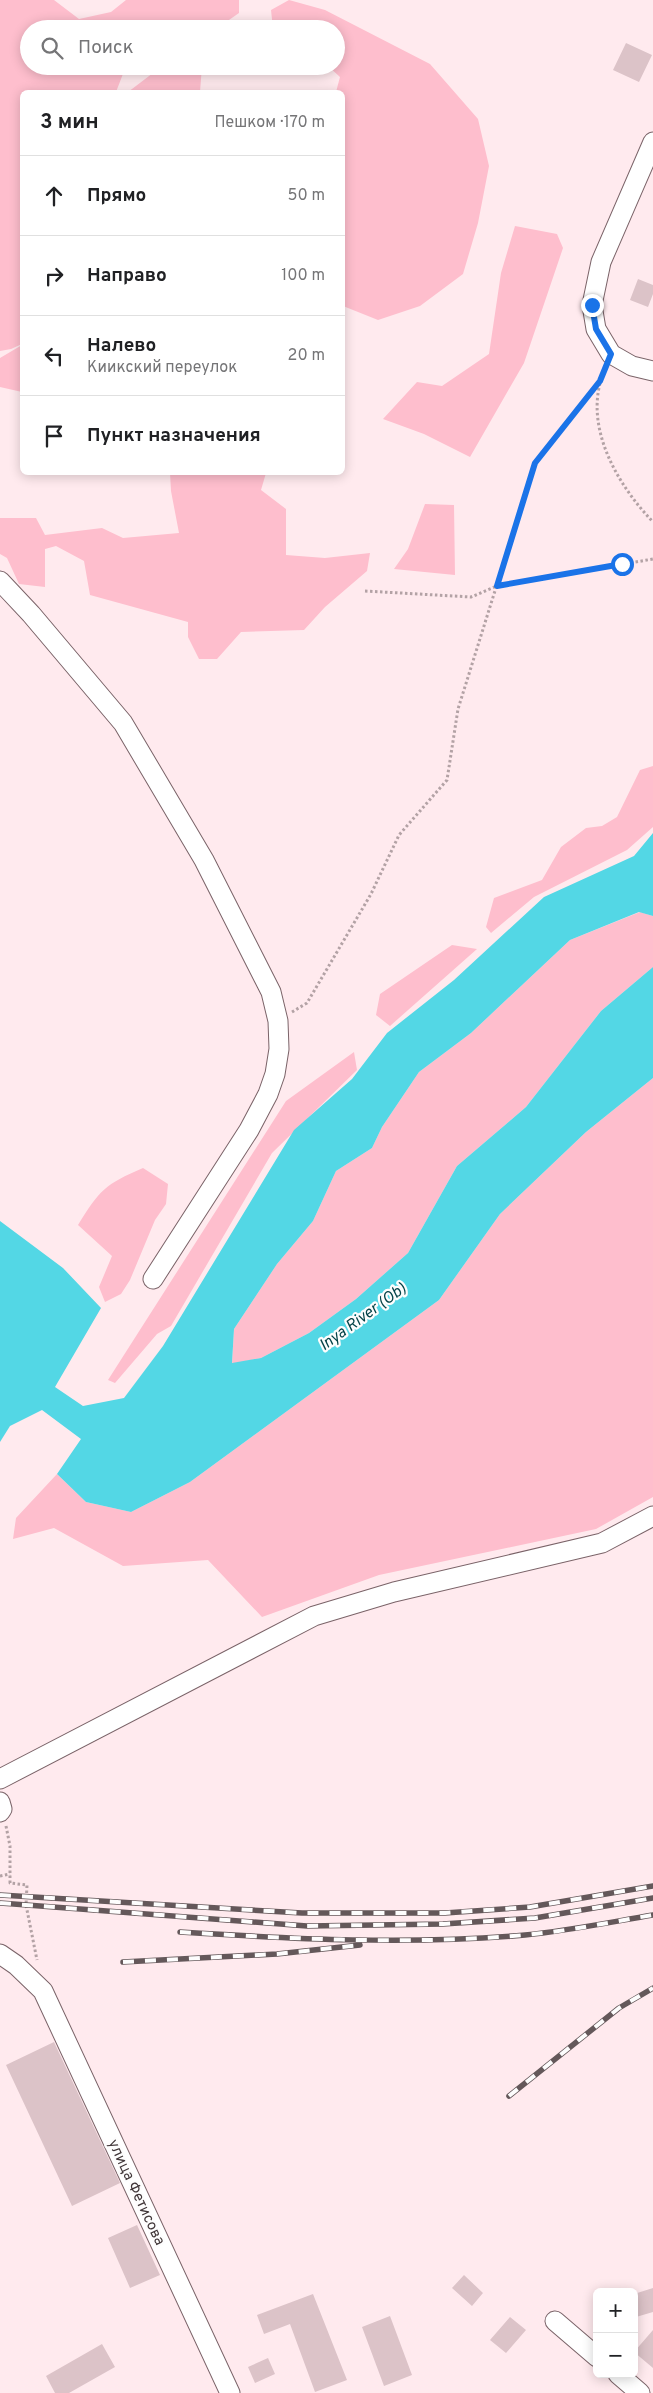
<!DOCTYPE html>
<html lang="ru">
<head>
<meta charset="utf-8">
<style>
  body { margin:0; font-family:Overpass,sans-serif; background:#f2f2f2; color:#202124 }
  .controls { position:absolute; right:15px; bottom:15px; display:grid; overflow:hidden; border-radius:8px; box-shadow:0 2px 12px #0003 }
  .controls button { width:45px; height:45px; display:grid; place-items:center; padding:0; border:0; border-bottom:1px solid #e0e0e0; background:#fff; color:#202124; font:25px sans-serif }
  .stop { position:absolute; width:15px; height:15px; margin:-11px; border:4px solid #1a73e8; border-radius:50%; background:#fff }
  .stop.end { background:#1a73e8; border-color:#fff; box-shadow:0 1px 5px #0008 }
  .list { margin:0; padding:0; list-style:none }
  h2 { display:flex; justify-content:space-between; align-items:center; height:65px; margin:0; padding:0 20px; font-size:21px }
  h2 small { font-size:16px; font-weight:400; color:#757577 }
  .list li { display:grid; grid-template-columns:32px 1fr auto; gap:15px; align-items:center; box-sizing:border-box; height:80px; padding:0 20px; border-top:1px solid #e0e0e0 }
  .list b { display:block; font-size:19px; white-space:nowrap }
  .list p { margin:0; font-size:16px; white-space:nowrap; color:#757577 }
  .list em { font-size:16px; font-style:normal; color:#757577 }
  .icon { flex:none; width:28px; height:28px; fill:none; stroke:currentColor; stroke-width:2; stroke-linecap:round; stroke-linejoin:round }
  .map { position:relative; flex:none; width:653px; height:2393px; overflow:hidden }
  .search { position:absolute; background:#fff; box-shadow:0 2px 12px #0003; left:20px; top:20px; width:325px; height:55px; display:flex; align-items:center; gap:12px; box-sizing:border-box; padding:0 18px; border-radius:28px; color:#757577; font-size:19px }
  .panel { position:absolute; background:#fff; box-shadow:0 2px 12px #0003; left:20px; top:90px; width:325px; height:385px; border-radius:8px }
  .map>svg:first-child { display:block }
</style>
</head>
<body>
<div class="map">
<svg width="653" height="2393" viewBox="0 0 653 2393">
  <rect width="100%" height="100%" fill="#ffeaee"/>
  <path fill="#febecd" d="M0,0H54L79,19L111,12L126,0H239V13L216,29H29V66H126L116,92H22V344L11,349L0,351Z
    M289,0L325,10L430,64L478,119L489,166L478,223L463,274L420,306L378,320L343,306L342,92H336L340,77L328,66H336V29H273L271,10Z
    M157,66H202L200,92H128L157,70Z
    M515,226L557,234L563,248L524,363L470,457L424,434L383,419L417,382L442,386L489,354L501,273Z
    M22,345V392L0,387V358Z
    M170,473H266L261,490L286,509V555L325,558L370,553L367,571L325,607L304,630L241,632L217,659H199L188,637V622L90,595L84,561L56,546L45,549V587L19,584L7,558L0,554V518H36L45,535L102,528L123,538L179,533L171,491Z
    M425,504L454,505L455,575L394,569L408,549Z
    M653,766V827L627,850L534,897L491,933L486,927L494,898L542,880L561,847L586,828L602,826L617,817L640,770Z
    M640,912L653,916V967L601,1011L526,1107L457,1166L408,1253L356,1299L309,1333L261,1358L232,1364L234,1329L277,1264L313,1221L336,1171L372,1148L382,1127L419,1072L471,1033L570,940Z
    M452,945L477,949L390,1026L376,1015L380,994Z
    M354,1052L357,1070L272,1153L171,1326L157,1334L115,1383L108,1380L286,1101Z
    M653,1078V1497L596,1529L379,1575L262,1617L208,1560L123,1566L54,1528L13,1539L16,1518L57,1474L86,1502L131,1512L190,1482L439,1300L500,1214L586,1132Z
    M143,1168L168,1184L166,1204L155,1220L130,1280L121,1294L105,1302L99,1287L112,1256L78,1225C99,1191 105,1184 143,1168Z"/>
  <path fill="#53d7e5" d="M653,833V916L639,912L570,940L471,1033L419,1072L382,1127L372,1148L336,1171L313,1221L277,1264L234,1329L232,1363L261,1358L309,1333L356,1299L408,1253L457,1166L526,1107L601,1011L653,967V1078L586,1132L500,1214L439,1300L190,1482L131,1512L86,1502L57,1474L81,1439L42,1410L10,1426L0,1442V1221L63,1268L101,1308L55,1387L83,1406L124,1398L163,1346L294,1130L352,1079L387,1033L454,980L544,897L634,856Z"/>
  <path fill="#dcc3c8" d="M626,43L652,55L639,82L613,70Z
    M638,279L653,285V294L648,307L630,300Z
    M54,2042L120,2183L72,2206L6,2065Z
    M137,2225L160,2275L130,2288L108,2238Z
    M464,2275L483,2293L472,2306L452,2288Z
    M653,2288V2312L636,2317L634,2294Z
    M313,2294L347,2380L315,2392L290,2324L264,2334L257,2315Z
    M390,2316L412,2375L384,2386L362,2327Z
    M510,2317L526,2330L506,2353L490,2340Z
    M653,2330V2368L634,2352Z
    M102,2344L115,2367L69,2393H55L46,2376Z
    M268,2358L275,2374L255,2383L248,2367Z"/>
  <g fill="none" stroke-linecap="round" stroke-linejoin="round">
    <g stroke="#7a6368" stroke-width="21">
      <path id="minor" d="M653,142L601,262L592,305L596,329L611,354L632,366L653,371
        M0,581L31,614L123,723L204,860L271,992L278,1021L279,1049L275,1074L268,1094L249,1130L153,1279
        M0,1779L314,1616L394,1592L602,1543L653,1516
        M0,1802L2,1809L0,1812
        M0,1954L16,1965L43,1991L230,2393
        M555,2321L597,2357
        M618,2374L640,2393"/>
    </g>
    <path stroke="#b3a2a5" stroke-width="3" stroke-dasharray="2.5 2.5" stroke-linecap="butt" d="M605,369C581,423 616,483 653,522
      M365,591L471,597L497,586L653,559
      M292,1012L307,1003L371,894L399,835L447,780L458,709L535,463L600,381
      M6,1826L10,1846V1883L27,1885L26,1905L37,1960
      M0,1876L10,1874"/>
    <use href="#minor" stroke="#fff" stroke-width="19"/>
    <g stroke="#64585a" stroke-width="5.5">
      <path id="rail" d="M0,1895L302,1913H445L530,1907L653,1886
        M0,1903L307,1926L443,1924L535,1918L653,1898
        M180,1932C294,1939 411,1945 525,1935C568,1931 611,1922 653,1915
        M123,1962L277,1954L360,1945
        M509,2096L619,2008L653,1988"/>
    </g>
    <use href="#rail" stroke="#fdfdfd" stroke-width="4" stroke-dasharray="11" stroke-linecap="butt"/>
  </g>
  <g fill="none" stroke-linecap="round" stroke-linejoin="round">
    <path stroke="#1a73e8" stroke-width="6" d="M592,305L596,329L611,354L600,381L535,463L497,586L622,564"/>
  </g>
  <g text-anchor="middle" stroke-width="4.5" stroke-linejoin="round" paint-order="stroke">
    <g font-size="15" fill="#403638" stroke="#fdfdfd">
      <text transform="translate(137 2192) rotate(65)" y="5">улица Фетисова</text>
    </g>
    <g font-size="16" font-style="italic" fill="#054449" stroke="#fdfdfd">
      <text transform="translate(362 1316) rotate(-36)" y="6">Inya River (Ob)</text>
    </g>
  </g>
</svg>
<div class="controls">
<button>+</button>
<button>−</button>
</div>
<div class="stop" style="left:622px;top:564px"></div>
<div class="stop end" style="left:592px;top:305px"></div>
<div class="search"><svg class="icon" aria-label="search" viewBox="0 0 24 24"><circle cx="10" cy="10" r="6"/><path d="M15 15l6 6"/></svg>Поиск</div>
<section class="panel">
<h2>3 мин<small>Пешком · 170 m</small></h2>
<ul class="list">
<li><svg class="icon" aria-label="ahead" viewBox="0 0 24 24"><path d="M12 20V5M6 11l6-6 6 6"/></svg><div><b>Прямо</b></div><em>50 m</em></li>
<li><svg class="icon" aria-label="right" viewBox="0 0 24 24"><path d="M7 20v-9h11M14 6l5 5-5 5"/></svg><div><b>Направо</b></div><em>100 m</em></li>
<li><svg class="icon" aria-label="left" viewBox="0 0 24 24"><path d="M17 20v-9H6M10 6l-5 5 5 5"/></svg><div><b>Налево</b><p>Киикский переулок</p></div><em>20 m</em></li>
<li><svg class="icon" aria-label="arrive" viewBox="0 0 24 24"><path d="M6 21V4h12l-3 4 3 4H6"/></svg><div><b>Пункт назначения</b></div></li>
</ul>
</section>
</div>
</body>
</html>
